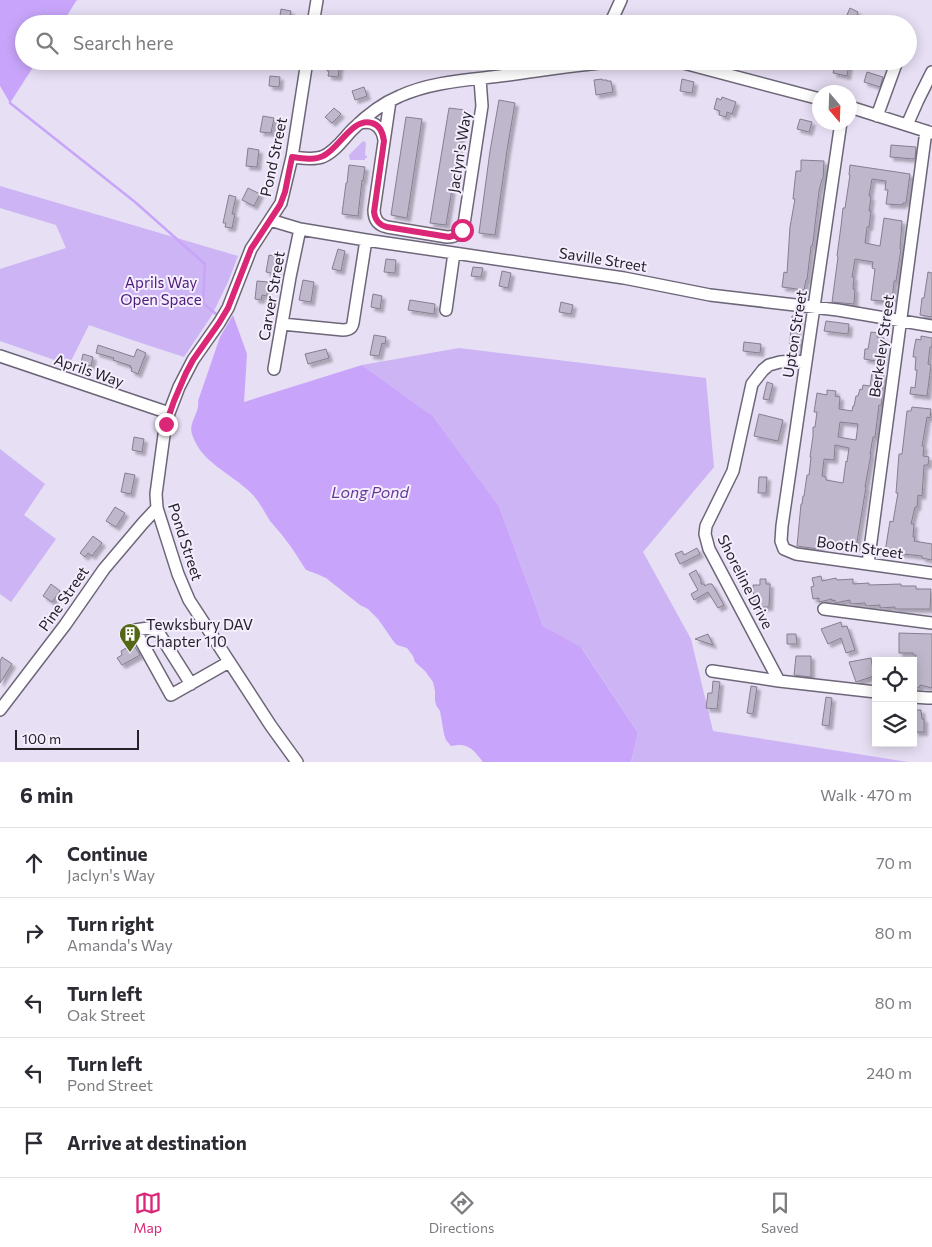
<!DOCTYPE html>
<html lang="en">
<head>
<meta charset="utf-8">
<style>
  body { margin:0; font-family:Commissioner,sans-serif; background:#f2f2f3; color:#2b2b33 }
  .controls { position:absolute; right:15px; bottom:15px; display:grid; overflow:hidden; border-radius:0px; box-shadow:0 2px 12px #0003 }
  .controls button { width:45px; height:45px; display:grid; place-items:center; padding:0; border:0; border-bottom:1px solid #e1e1e2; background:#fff; color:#2b2b33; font:25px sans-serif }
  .compass { position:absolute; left:812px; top:85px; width:45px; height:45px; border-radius:50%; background:#fff; box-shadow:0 2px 12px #0003; rotate:161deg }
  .scale { position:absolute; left:15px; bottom:12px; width:124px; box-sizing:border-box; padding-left:5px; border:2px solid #242128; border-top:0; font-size:14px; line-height:18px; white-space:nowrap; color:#242128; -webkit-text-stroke:4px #f4edfe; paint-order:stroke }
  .stop { position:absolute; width:15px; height:15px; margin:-11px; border:4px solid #db2777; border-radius:50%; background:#fff }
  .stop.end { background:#db2777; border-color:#fff; box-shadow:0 1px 5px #0008 }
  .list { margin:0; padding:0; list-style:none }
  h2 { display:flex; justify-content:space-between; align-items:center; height:65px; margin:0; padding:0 20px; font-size:21px }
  h2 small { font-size:16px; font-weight:400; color:#7c7c81 }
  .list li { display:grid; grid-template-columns:32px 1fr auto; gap:15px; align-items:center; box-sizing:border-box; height:70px; padding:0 20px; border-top:1px solid #e1e1e2 }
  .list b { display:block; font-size:19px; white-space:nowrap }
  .list p { margin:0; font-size:16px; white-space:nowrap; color:#7c7c81 }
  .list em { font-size:16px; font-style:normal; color:#7c7c81 }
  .icon { flex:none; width:28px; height:28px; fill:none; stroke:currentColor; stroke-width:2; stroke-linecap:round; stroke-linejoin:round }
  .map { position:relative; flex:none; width:932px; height:762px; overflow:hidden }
  .search { position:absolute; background:#fff; box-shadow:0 2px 12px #0003; left:15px; right:15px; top:15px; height:55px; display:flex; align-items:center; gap:12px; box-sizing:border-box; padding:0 18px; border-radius:28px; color:#7c7c81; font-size:19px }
  .sheet { height:415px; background:#fff }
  nav { display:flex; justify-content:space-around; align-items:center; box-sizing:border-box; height:70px; border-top:1px solid #e1e1e2; background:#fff; font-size:14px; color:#7c7c81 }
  nav a { display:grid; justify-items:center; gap:2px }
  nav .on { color:#db2777 }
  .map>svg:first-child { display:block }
</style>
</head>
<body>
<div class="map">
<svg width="932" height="762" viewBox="0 0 932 762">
  <defs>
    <filter id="shadow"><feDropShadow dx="3.5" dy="3.5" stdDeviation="1" flood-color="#0004"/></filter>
  </defs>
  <rect width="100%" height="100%" fill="#e7dff4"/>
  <path fill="#cdb4f4" d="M364,141L366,143L365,155L367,156V158H365V160H350L349,155L362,142Z
    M0,186L238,256L228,282L212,315L184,357L135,341L89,325L69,365L0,341V269L66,248L56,225L0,208Z
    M459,348L706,378L714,467L643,552L691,639L713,731L908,762H631L638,733L582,648L543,626L499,506L433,416L362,365Z
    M0,449L45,484L24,515L56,539L11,602L0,594Z"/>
  <path fill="#c8a5fa" d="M0,0H78L76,1L62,24H24V61H37L10,103L0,86Z
    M233,315L247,354L244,402L362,365L433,416L499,506L543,626L581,647L638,733L631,762H483C473,749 468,742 451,746L446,740L444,734L440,711L436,705L435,700V691L433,682L425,671L415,662L413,656L407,648L397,645L394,642L378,619L368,609L360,605L326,578L317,574L306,570C299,559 293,549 285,539C280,532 275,527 270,521C264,511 259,501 251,493C231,473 201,463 192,434C188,423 200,413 198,401L220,337Z"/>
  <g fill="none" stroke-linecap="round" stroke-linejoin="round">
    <path stroke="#c8a5fa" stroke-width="2.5" d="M10,103L135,202L205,264L203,303L216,314"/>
  </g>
  <path fill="#bfb7cb" stroke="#867e91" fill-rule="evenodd" filter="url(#shadow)" d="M850,8L858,12L855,21L852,20L851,24H843Z
    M281,9L291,11L289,24L279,22Z
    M328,61L340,62L338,77L328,76L329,71H327Z
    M836,61H844L843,63L849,64L847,76L833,73Z
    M867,72L883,77L880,87L864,82Z
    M270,76L280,77L279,87L269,86Z
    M602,79V80H607V81H611L613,92L596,95L594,80Z
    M682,79L694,82L692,93L680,91Z
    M364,87L367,96L355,100L352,91Z
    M722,97L736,102L732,114L727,112L726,117L719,115L720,111L714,109L717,98L721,100Z
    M499,100L515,103L507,150L495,235L479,233L490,151Z
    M334,108L341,114L332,123L325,117Z
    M449,108L465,110L446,225L430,223Z
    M263,116L274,118L271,133L260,132Z
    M406,117L422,119L407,218L391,215Z
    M800,119L812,122L809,132L797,129Z
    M891,145L916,147L915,159L890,157Z
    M248,148L259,150L257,167L246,166Z
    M801,160L824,161L823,179H822L819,191L813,242L812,246H811L807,280H806L804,290L782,287L784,272L787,273L790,227L795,199H793L796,171H801Z
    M349,165L365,167L363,181L362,180L358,216L342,214L346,183H347Z
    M850,165L910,174L906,203H903L902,205L886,204L888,190H885L886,181L872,179L869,196L871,197L869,211H871L869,227H867L865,243L880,246L884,218L902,221L900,249H901L896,281H894L892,302L871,300L875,269L872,268L873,262L855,259L852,277H854L853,289H855L854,304L832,302L838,257L837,256L841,226L843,208H845L850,175H849Z
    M248,188L260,194L254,206L242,200Z
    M229,195L236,197L232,214H235L232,228L225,227L226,223H223Z
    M338,249L345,251L341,271L332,269Z
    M269,255L279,257L276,274L266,272Z
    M386,259L396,260L395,273L384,272Z
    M473,267L483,268L481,277L471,276Z
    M502,271L511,273L508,288L499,286Z
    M928,272L932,273V317L920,315L922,298H924Z
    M303,280L314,282L311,302L299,300Z
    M257,281L268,282L267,296L262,295L261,300L255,299Z
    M373,294L382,296L380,309L371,307Z
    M410,300L435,304L434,314L408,310Z
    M561,302L573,305L571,314L559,312Z
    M792,316L799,317L797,336H799L798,346L796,345L795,353L789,352Z
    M826,321L849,324L848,334L824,331Z
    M871,332L878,333L877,337L884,338L882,351L884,352L882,362L864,359L865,349H868Z
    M374,335L386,337L385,344L382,343L379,356L370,355Z
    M921,336L932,338V347H930L928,364L931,365L927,396L910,394L911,387L915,388L917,370H915L916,357H913L914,349L916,339L921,340Z
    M744,342L761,344L760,353L743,351Z
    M98,345L134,357L137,349L146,353L138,374L131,371L132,368L130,367L131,366L113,360L114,358L96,353Z
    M326,349L329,358L308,364L305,354Z
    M83,354L93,357L91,366L81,363Z
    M872,373L884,375L882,387V399L881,406L879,405L875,437H873L870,454H871L865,487H866L856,548L820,544L819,549L797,546L801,504H802L803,496H804L807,475H809L811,457H810L813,436V427H815L817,412H814L817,393L827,395V390L836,391L835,396L840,397L839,409L852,411L853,406H854L856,396H858L860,389L862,390L863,385L870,386ZM840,422L858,424L856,440L838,437ZM835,445L849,448L847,462L846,461L843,483L826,480V477L822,476L824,459L834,460Z
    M767,382L773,384L769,400L763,399Z
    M912,407L931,409L930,418L927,417L922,446H924L923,456L929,457L928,465H924L922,496L918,495L917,507H915L911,524H914L913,537H915L914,541L932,544V560L922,558V556L885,552L890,521L893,522L895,510L898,493H896L899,454H902L907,411H911Z
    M759,414L783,420L778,441L754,436Z
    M134,437L144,439L142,452L132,450Z
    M125,473L135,475L131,494L121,492Z
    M759,477H767L766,493H758Z
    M115,507L125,513L116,527L106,521Z
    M93,536L102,543L92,556L88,553L85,557L80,553Z
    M697,548L700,554L680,564L675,554L682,551L684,555Z
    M696,570L701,580V584H704L705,586L708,584H712L724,605L718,608L708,592L694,600L691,594L698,590L689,574Z
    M821,576L822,581L836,578L837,580L853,579V584L869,583V585L901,584V586H916V589H931L930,609H895V607L880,608V605L866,606L865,603L850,604V600L835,603V600L832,601V599L819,602V598L813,599L811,587L814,586L812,578Z
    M760,579H766V584H770L769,607H754L753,585H760Z
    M51,584L60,591L52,602L43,596Z
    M841,622L842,627L847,626L855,650L846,653L841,638L828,644L821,629Z
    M899,633L932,634V688L920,685L919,688L913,687L916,655H913V653H899Z
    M708,634L713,645L695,639Z
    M787,634H796L797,644H787Z
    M133,644L140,655L122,665L117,658L122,655L121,651Z
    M796,656H811V677L794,675Z
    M2,657L12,664L0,683V661Z
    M871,658L874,676L856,682L849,662Z
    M713,681L720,682L717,709L706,708L708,693H712Z
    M751,686L757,687L753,714L747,713Z
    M826,697L832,698L829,726L822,725Z
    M913,710H921L922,719H924V732H915Z"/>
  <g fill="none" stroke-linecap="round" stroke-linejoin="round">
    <g stroke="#6d6678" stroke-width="14">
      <path id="minor" d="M313,24L317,0
        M610,24L621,0
        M676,61L820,99
        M390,101L374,210C374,219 378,225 387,227L447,237C456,237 462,233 464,224L482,106L480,79
        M850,107L932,133
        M877,116L897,61
        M841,122L782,526L781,541L784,549L796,554L932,573
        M358,124C372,119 382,126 384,140
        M907,125L918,100L932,72
        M292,157C302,158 313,160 322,157C335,152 344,138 353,129C366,116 383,103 400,96C433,81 471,80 508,75C546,70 586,63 625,61
        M270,220L300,229L366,240L624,278L710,295L838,310L932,326
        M446,310L454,253
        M282,324L343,330C349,330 352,328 353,323L366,240
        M0,356L169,413
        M274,369L290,277L300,229
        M868,564L926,131
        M824,609L932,623
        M712,671L779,681L876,692
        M779,681L709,549L705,534L706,526L733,471L752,384L763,370L769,365L780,362L793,361L806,362
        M191,684L155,627L135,630L171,695L229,662
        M913,697L928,698H932
        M0,710L65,625L104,569L143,523L157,508
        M297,762L271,726L189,600L178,574L157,508L156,494L164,435L169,413L179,387L193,360L219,323L228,308L251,249L281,203L292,157L307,61"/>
    </g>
    <use href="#minor" stroke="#fff" stroke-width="11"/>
  </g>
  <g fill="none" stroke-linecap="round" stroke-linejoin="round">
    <path stroke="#db2777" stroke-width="6" d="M166,424L174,401L186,373L193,360L219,323L228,308L251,249L280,205L285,192L292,157C302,158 314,161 323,156C339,149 352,117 372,123C380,125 383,134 384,141L374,212C375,220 379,225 387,227L449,237L456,235L462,230"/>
  </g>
  <defs>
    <g id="building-pin" transform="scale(1.125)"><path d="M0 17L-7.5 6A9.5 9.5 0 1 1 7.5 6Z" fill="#536714" stroke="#f4edfe"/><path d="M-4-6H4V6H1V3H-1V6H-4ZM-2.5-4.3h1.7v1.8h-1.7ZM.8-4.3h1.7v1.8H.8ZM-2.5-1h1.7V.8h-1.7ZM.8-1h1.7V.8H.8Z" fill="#fff"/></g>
  </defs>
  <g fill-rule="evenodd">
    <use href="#building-pin" x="130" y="634"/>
  </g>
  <g text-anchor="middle" stroke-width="4" stroke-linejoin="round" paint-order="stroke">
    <g font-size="15" fill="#242128" stroke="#f4edfe">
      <text transform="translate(460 152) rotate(-81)" y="5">Jaclyn's Way</text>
      <text transform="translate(274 157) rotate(-78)" y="5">Pond Street</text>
      <text transform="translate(603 260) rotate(9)" y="5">Saville Street</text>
      <text transform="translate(272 296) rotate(-80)" y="5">Carver Street</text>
      <text transform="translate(795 334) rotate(-81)" y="5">Upton Street</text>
      <text transform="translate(882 346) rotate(-82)" y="5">Berkeley Street</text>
      <text transform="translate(89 371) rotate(19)" y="5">Aprils Way</text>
      <text transform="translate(185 542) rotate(72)" y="5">Pond Street</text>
      <text transform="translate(860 548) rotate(8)" y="5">Booth Street</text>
      <text transform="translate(745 582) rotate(63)" y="5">Shoreline Drive</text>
      <text transform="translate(64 599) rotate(-55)" y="5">Pine Street</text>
    </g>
    <g font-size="15" fill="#4c1a7a" stroke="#f4edfe">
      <text x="161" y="288">Aprils Way<tspan x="161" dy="17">Open Space</tspan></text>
    </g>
    <g font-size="15" fill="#242128" stroke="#f4edfe" text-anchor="start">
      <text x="146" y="630">Tewksbury DAV<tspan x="146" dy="17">Chapter 110</tspan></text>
    </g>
    <g font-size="16" font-style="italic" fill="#663898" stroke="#f4edfe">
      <text x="370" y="498">Long Pond</text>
    </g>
  </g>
</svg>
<div class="controls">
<button><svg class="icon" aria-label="locate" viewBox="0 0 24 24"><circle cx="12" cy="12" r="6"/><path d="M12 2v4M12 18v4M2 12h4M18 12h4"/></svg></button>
<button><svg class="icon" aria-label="layers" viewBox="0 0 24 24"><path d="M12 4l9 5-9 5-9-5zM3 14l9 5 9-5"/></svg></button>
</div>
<svg class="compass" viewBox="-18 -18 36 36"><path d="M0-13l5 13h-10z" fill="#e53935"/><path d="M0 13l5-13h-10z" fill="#7c7c81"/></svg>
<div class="scale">100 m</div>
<div class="stop" style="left:462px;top:230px"></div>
<div class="stop end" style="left:166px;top:424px"></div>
<div class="search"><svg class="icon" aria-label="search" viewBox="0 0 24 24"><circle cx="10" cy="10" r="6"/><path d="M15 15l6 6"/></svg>Search here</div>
</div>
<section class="sheet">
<h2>6 min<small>Walk · 470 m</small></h2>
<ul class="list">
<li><svg class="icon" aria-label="ahead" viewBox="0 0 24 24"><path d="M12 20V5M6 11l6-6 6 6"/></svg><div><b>Continue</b><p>Jaclyn's Way</p></div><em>70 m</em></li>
<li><svg class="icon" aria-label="right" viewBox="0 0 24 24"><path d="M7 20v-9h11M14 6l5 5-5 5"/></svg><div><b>Turn right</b><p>Amanda's Way</p></div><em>80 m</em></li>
<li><svg class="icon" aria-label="left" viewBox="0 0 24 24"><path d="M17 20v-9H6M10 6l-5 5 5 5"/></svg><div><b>Turn left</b><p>Oak Street</p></div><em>80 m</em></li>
<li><svg class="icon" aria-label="left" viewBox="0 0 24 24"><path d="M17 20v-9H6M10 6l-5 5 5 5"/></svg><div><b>Turn left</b><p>Pond Street</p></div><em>240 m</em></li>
<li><svg class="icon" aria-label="arrive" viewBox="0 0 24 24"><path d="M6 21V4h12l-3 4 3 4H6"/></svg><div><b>Arrive at destination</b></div></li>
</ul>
</section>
<nav>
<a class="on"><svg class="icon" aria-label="map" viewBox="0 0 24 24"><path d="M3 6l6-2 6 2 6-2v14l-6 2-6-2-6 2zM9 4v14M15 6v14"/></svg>Map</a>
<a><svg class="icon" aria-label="directions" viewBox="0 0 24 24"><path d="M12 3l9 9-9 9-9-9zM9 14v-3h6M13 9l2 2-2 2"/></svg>Directions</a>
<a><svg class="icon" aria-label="saved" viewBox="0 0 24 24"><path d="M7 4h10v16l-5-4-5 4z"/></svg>Saved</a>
</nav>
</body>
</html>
